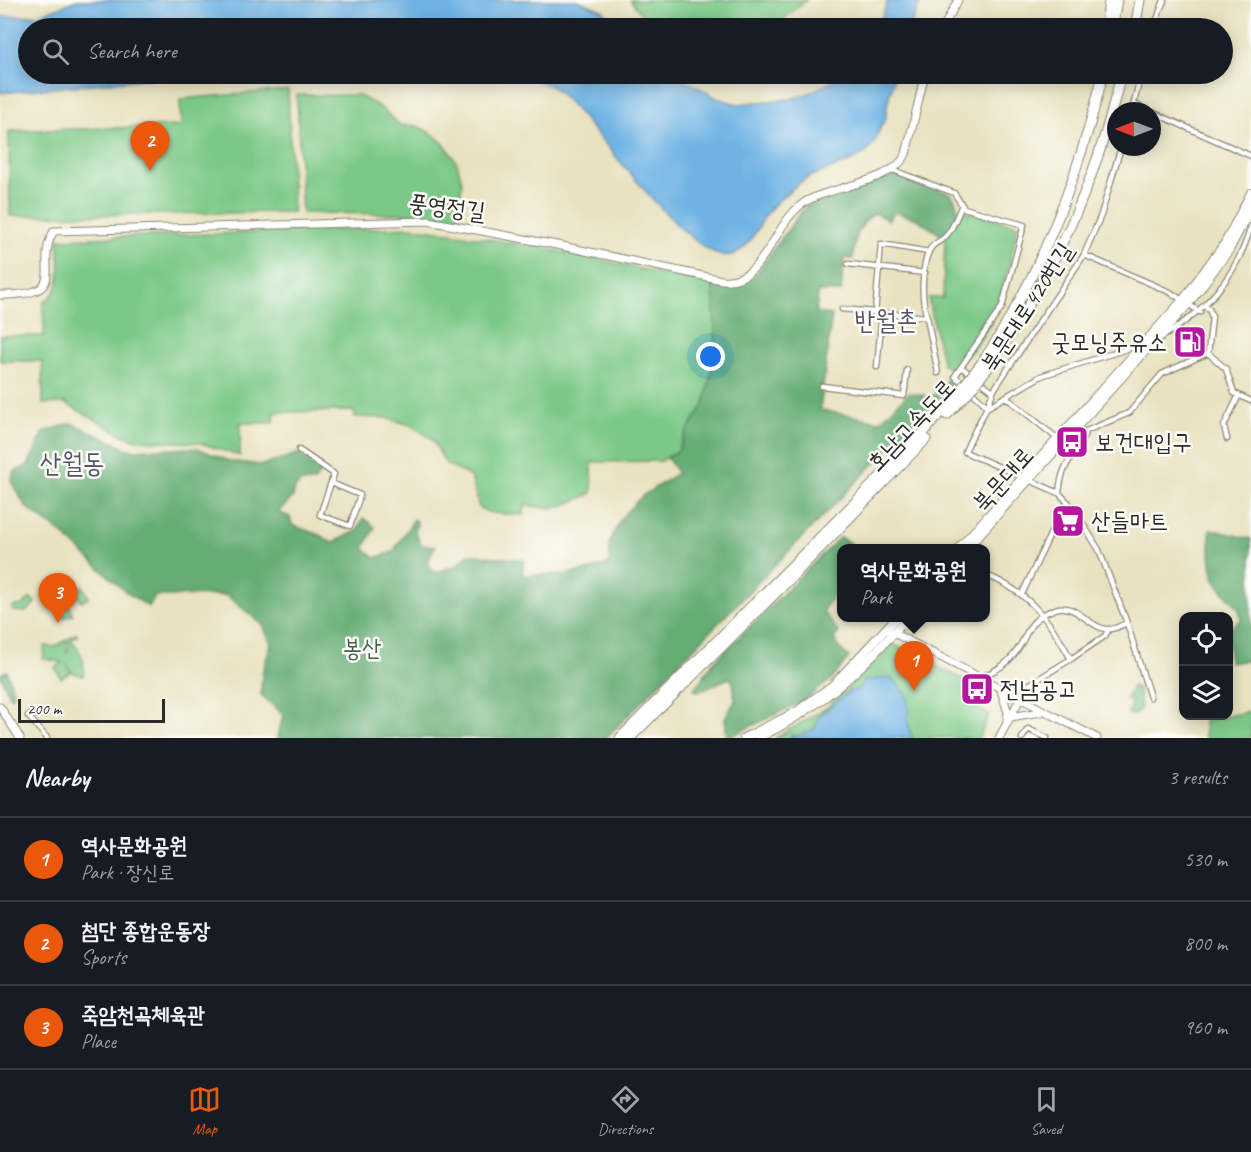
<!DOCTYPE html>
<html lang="en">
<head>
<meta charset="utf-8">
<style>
  body { margin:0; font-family:Caveat,"Poor Story",sans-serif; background:#20242c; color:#f1f3f6 }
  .controls { position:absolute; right:18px; bottom:18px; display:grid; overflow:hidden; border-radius:12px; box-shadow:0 3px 15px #0003 }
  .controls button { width:54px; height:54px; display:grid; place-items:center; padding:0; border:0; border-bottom:2px solid #363941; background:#171b24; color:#f1f3f6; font:30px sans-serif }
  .compass { position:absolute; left:1107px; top:102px; width:54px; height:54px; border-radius:50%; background:#171b24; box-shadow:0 3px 15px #0003; rotate:270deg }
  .scale { position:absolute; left:18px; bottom:15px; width:147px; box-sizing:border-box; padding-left:6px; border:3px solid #2b2b2b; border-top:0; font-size:16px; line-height:21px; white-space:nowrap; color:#2b2b2b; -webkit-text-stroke:4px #fdfcf7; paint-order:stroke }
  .you { position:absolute; left:711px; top:357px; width:21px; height:21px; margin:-15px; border:4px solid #fff; border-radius:50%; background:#1a73e8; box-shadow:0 0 0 9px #1a73e833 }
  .badge { display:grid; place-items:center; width:39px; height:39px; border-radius:50%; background:#ea580c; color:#fff; font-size:20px; font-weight:700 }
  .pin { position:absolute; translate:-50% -50px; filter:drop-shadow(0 2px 3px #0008) }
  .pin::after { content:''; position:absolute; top:32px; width:21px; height:18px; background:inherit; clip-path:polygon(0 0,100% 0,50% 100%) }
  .popup { position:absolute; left:837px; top:544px; width:153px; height:78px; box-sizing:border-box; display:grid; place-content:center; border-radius:12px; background:#171b24; filter:drop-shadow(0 2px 4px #0005); font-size:20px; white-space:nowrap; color:#9ea1a6 }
  .popup b { font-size:22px; color:#f1f3f6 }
  .popup::after { content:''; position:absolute; left:50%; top:100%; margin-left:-12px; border:12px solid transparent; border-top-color:#171b24 }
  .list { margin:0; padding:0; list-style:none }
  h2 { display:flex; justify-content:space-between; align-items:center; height:78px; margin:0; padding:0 24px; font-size:26px }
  h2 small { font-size:20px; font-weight:400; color:#9ea1a6 }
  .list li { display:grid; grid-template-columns:39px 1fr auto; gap:18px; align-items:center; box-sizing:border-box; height:84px; padding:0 24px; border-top:2px solid #363941 }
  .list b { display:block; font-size:22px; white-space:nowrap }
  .list p { margin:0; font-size:20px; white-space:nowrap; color:#9ea1a6 }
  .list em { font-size:20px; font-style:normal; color:#9ea1a6 }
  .icon { flex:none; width:33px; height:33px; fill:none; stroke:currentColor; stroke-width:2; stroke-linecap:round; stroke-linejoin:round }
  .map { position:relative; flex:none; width:1251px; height:738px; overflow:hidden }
  .search { position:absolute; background:#171b24; box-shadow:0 3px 15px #0003; left:18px; right:18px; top:18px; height:66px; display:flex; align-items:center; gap:15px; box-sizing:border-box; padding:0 21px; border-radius:33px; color:#9ea1a6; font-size:22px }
  .sheet { height:330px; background:#171b24 }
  nav { display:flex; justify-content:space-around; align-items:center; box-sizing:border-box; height:84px; border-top:2px solid #363941; background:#171b24; font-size:16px; color:#9ea1a6 }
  nav a { display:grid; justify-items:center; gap:3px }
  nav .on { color:#ea580c }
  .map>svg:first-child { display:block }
</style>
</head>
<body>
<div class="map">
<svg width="1251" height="738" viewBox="0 0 1251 738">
  <rect width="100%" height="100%" fill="#fdfcf7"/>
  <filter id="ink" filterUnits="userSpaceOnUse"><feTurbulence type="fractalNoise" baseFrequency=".0167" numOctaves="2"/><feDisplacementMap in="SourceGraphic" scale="12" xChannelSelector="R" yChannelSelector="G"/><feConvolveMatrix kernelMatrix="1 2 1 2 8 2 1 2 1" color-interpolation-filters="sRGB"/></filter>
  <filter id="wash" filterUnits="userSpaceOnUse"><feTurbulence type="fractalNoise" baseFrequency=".008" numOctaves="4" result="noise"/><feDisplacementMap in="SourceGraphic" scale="24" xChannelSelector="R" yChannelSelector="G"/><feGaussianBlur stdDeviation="1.35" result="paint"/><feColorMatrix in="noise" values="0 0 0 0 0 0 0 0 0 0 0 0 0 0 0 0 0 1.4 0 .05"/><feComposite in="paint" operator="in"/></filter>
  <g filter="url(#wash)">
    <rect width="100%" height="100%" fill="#e8e2c0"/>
    <path fill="#7cc987" stroke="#547a59" stroke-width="1.5" d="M630,0H806L773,28H653Z
      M288,90L293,212L10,216L9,131L181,126L180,99Z
      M297,95H358L380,107L400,125L417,126L433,134L446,146L457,163L462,182L458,220L418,214L302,213Z
      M957,209L1018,225C1007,272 997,343 950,368L943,365L928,298H943L945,238Z
      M412,227L539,247L713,284L716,354L704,405L686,433L678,451L661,461L592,462V493C567,505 551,513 525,504L524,515L490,513L479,507L471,477L446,464L432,439L411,425L385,418L355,417L354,411L275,412L274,423H240V456L200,443L137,440L125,436L65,403L43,404L42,361H0V336H44L43,302C66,292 59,259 58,239Z
      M83,586L89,598L81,601L78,596L70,603L68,599L71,594Z
      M31,598L35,603L26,612L13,611L12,607L22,605Z
      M67,601L73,615L63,618L56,610Z
      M77,633V636L71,639C81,651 86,661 83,676L72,672L66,664L71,672L61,678L55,668L62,662L43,659L45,646L55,647L66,640L67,652L70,647L67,639Z
      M893,644L984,690L975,707L989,714L979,738H775L826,708Z
      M1133,686L1138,689L1141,708L1133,715L1128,713L1132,701L1126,699Z
      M1251,712V738H1205L1204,720Z"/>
    <path fill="#65ad74" stroke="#486c50" stroke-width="1.5" d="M884,176H898L951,194C964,208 952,224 945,238L917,219L895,212L888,220L875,213C858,224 854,240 853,259L844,258L841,292H818L816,313L832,315L820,410L880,421L909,393L932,397L945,384L947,377L953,383L606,738H278L283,714L261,695L262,674L271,644L263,625L226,595L155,596L149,607L127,593L59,531L26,507L12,483L13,473L28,465L44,432L71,423L130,450L197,448L229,461L262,465L300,453L322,470L314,482H302L295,488L293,497L278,512L290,517L292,525L322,536L332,543L357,531L363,518L375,527L364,548L375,558L393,552L414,519L417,523L415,532L421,545L435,546L427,563L434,573L455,566L469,554L524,560L522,575C553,575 582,576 610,563L609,544L621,518L642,496L678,473L667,458L678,451L686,433L704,405L716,354L713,284L734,286L744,283L755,275L803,209L817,198L856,189Z
      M1210,529L1251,539V660L1229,663V629L1241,620C1241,603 1227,599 1219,586C1208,570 1210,547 1210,529Z
      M840,537L851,544L849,548H842V565L835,570L834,594L823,611L839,633L834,638L839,648L849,657L832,679L803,701L727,738L725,718L735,701L733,682L729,678L699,692L694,689L713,663Z
      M7,671L14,695L10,697L0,674Z"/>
    <path fill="#6eb3e4" stroke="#4c6f88" stroke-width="1.5" d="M77,0H577L602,10L620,28H28V74H196L0,93V17L39,15Z
      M888,0H921L910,28H874L882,17Z
      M512,74H675L717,98L737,104L790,99L807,94L846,74H895C892,90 885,103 886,119C876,129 879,144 865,153C846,167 826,168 807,178C798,183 779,199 772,207C759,221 751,250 731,255C690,265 590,116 555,89C545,81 525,78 512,74Z
      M889,677C923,700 899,712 913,738H791V734L797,736L815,729L819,716L850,691L859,689L864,681Z"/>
  </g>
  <g filter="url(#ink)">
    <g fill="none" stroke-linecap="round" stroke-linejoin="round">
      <g stroke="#8a8676" stroke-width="7">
        <path id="street" d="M1154,28L1164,0
          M1134,104L1149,111
          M1132,111L1141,74
          M1152,112L1251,156
          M1121,147L1101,215L1084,255L993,391C987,413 973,430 965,452L1059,493L1074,509L1099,550L1127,623L1150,697
          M890,169L954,193L964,208L1024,225L1002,307L961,367
          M1084,255L1170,292L1200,312
          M848,264L925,273
          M1205,306L1209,309L1212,317L1208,353L1226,369L1234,393L1251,401
          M842,309L927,317L938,373
          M875,313L881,244L929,252
          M927,317C921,299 921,269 929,251C934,241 940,243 946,236C953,229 957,216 961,207
          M1159,339C1205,311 1236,279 1251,226
          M877,367L882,314
          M822,386L904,396L907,370
          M993,391L961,367L955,376L988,407L1041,376L1139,345
          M1007,398L1058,439
          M1227,439L1224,426L1238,397
          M299,450L334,474L320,515L350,526L360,495L331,483
          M1059,493C1062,460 1075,458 1086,431L1129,413L1162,374L1208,353
          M986,575C1027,591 1050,620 1071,659L1105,636L1109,629
          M1022,594L1057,520L1068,502
          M979,678C990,673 1002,668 1010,659C1030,639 1022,621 1055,609C1075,602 1088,626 1105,629C1113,631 1121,625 1127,623
          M1020,699L1027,686L1071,659
          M28,716L47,738
          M1022,738L1028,729L1047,738"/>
      </g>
      <g stroke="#8a8676" stroke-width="9">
        <path id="secondary" d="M943,28L958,0
          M0,295C75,295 32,267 54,231L428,221L562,246L722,280C763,285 773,226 801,205C826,185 892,185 906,154L925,74
          M886,629L1097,738
          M1001,690L1008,713L1007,719
          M0,707L20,738
          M1010,717L1041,712
          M999,738L1020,699"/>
      </g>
      <g stroke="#8a8676" stroke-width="10">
        <path id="primary" d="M959,548L1183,300L1225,243L1251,193
          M967,548L1189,303L1229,250L1251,208
          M744,738L796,712L833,685L896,618
          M758,738C823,706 860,671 907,618"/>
      </g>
      <g stroke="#8a8676" stroke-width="11">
        <path id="highway" d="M1106,28L1109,0
          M1112,28L1117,0
          M1135,28L1140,0
          M981,364C1040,277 1079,175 1103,74
          M988,368C1053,275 1096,185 1121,74
          M947,415L966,395
          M620,738L919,438L960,390
          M630,738L793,576L926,439"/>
      </g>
      <use href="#street" stroke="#fff" stroke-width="4.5"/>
      <use href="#secondary" stroke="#fff" stroke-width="7"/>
      <use href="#primary" stroke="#fff" stroke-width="8"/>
      <use href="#highway" stroke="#fff" stroke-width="9"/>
      <g stroke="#8a8676" stroke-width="11" stroke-linecap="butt">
        <path id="highway-bridge" d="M960,390L981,364
          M966,395L988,368"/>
      </g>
      <use href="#highway-bridge" stroke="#fff" stroke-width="9"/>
    </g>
  </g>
  <defs>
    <g id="fuel-square" transform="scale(1.725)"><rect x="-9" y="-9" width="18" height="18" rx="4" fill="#b5179e" stroke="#fdfcf7"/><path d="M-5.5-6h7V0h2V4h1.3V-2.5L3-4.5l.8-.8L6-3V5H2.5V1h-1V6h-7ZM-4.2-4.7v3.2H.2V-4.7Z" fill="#fff"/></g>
    <g id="bus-square" transform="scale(1.725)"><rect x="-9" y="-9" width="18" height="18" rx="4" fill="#b5179e" stroke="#fdfcf7"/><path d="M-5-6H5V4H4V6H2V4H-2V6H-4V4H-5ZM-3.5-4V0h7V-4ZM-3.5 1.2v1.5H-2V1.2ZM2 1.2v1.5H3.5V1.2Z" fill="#fff"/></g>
    <g id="supermarket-square" transform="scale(1.725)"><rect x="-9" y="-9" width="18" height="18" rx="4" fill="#b5179e" stroke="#fdfcf7"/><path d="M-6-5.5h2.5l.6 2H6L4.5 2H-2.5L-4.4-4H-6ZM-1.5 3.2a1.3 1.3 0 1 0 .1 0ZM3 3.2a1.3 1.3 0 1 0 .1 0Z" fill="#fff"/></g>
  </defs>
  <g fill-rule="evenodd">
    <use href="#fuel-square" x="1190" y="342"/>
    <use href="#bus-square" x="1072" y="442"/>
    <use href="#supermarket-square" x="1068" y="521"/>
    <use href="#bus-square" x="977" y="689"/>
  </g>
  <g text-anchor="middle" stroke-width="5" stroke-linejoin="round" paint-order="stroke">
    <g font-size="24" fill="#2b2b2b" stroke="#fdfcf7">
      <text transform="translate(447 207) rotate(7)" y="8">풍영정길</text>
      <text transform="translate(1027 307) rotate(-57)" y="8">북문대로420번길</text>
      <text transform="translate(911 425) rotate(-47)" y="8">호남고속도로</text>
      <text transform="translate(1003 479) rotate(-48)" y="8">북문대로</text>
    </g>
    <g font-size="24" fill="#2b2b2b" stroke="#fdfcf7" text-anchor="start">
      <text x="1167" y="350" text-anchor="end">굿모닝주유소</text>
      <text x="1095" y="450">보건대입구</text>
      <text x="1091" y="529">산들마트</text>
      <text x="1000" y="697">전남공고</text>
    </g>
    <g font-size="24" fill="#47624b" stroke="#fdfcf7">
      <text x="362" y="656">봉산</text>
    </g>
    <g font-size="26" fill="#56526c" stroke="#fdfcf7">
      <text x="886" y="329">반월촌</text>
    </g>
    <g font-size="27" fill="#56526c" stroke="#fdfcf7">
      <text x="72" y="472">산월동</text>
    </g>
  </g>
</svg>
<div class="controls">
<button><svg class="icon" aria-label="locate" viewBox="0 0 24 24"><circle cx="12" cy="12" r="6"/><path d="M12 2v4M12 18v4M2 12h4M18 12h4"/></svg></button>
<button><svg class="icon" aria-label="layers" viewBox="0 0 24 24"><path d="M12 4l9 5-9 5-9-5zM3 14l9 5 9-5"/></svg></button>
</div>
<svg class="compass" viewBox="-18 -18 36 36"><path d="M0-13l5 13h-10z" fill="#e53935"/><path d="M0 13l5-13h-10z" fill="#9ea1a6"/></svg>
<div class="scale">200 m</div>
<div class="you"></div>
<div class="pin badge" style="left:914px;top:691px">1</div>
<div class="popup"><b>역사문화공원</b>Park</div>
<div class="pin badge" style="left:150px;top:171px">2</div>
<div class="pin badge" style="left:58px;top:623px">3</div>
<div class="search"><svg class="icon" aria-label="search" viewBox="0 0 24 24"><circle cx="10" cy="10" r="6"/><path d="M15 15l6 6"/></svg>Search here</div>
</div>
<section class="sheet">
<h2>Nearby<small>3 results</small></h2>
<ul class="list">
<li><span class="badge">1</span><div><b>역사문화공원</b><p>Park · 장신로</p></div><em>530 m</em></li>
<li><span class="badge">2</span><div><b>첨단 종합운동장</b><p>Sports</p></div><em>800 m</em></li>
<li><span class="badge">3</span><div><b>죽암천곡체육관</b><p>Place</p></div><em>960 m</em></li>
</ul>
</section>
<nav>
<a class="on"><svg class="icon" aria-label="map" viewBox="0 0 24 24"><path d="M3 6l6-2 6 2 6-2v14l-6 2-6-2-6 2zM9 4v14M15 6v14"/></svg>Map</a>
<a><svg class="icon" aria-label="directions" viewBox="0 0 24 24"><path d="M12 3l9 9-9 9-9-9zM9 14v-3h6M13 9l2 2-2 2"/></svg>Directions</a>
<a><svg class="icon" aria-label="saved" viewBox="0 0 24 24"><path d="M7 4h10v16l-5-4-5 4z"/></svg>Saved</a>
</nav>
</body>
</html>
